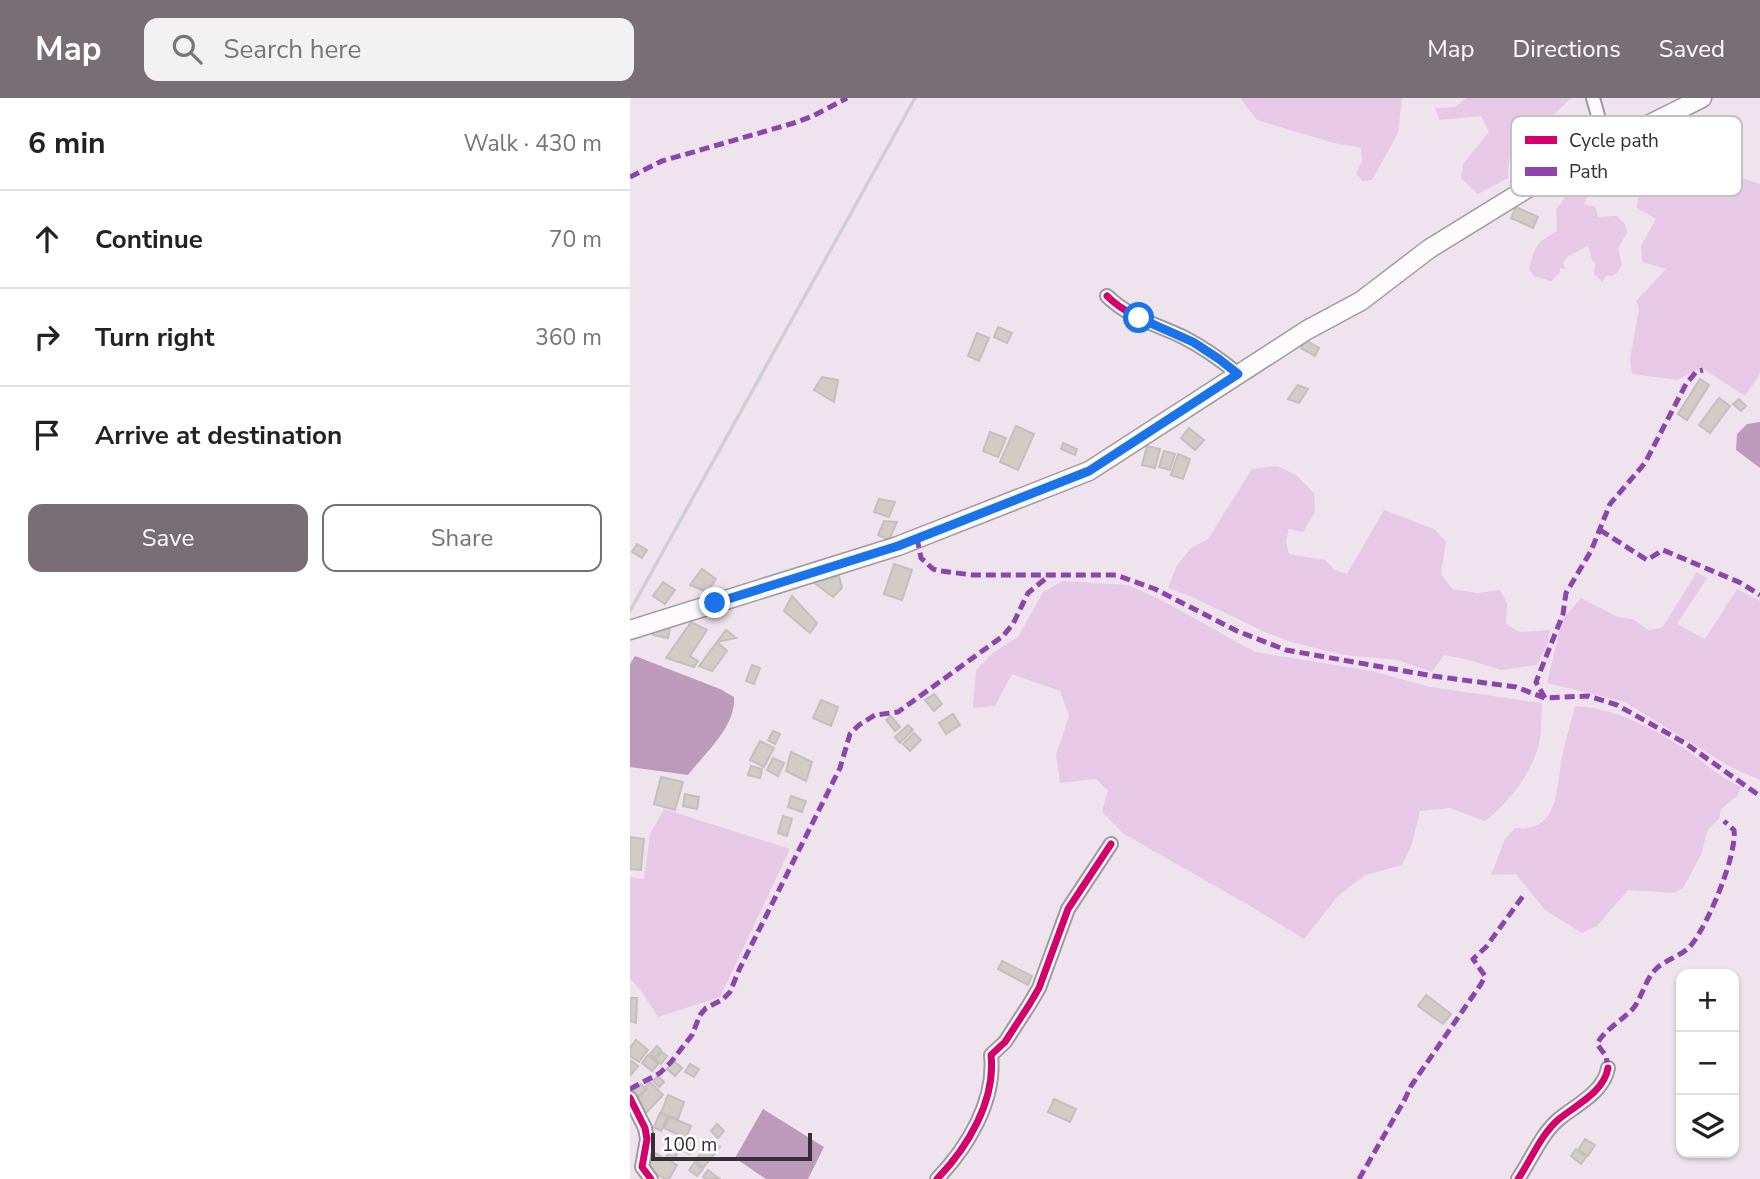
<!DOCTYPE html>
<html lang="en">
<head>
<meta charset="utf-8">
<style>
  body { margin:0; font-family:"Nunito Sans",sans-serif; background:#f2f2f2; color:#222 }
  .controls { position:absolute; right:21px; bottom:21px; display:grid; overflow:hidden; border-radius:14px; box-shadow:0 2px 5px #0004 }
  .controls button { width:63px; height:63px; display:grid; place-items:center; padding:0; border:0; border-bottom:2px solid #e0e0e0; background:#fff; color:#222; font:35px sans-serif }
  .scale { position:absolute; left:21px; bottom:18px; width:161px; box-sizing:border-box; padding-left:7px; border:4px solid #362f35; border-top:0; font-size:19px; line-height:24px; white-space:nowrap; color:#362f35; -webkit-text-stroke:5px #fff; paint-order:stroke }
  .stop { position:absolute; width:21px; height:21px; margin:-16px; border:5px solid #1a73e8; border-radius:50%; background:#fff }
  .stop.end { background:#1a73e8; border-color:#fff; box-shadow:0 2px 7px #0008 }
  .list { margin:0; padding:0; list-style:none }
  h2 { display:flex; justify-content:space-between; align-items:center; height:91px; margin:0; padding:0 28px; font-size:30px }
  h2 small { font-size:23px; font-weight:400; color:#767676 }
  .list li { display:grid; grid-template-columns:46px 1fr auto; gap:21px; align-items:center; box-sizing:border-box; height:98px; padding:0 28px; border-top:2px solid #e0e0e0 }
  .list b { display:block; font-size:26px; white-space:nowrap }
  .list em { font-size:23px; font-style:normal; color:#767676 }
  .actions { display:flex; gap:14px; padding:21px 28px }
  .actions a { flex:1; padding:16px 0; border:2px solid #776e76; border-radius:14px; text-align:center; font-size:24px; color:#776e76 }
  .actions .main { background:#776e76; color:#fff }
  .icon { flex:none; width:38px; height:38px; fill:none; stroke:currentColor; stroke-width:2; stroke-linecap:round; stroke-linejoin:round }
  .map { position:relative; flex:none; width:1130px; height:1081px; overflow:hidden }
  header { display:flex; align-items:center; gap:42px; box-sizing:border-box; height:98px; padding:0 35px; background:#776e76; color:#fff }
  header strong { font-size:33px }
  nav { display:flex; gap:38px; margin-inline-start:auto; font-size:24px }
  .search { width:490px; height:63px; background:#f2f2f2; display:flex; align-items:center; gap:18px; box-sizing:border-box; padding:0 24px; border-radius:14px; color:#767676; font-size:26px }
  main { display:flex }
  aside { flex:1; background:#fff }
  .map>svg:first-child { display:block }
</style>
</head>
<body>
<header>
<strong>Map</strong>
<div class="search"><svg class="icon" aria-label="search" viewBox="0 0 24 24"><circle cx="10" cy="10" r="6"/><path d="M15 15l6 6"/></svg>Search here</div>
<nav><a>Map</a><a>Directions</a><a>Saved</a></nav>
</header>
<main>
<aside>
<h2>6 min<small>Walk · 430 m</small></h2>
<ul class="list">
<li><svg class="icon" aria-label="ahead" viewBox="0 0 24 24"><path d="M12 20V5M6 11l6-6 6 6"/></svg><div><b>Continue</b></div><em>70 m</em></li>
<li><svg class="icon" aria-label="right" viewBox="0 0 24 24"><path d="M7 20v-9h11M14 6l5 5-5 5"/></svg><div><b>Turn right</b></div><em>360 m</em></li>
<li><svg class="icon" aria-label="arrive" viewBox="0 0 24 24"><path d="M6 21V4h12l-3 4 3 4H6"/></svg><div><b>Arrive at destination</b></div></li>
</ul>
<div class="actions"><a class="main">Save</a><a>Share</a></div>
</aside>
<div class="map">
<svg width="1130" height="1081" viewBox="0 0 1130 1081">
  <rect width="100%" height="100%" fill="#efe4ee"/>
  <path fill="#e8c8e7" d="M610,0H772L768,35L742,82L732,83L726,75L732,63L731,50L704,45L627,22Z
    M836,0H941L902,38L890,30C882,47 878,61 878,80L848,96L831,80L833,66L859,34L851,18L809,22L805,10L825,9Z
    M1071,66L1130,86V276L1115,298L1072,270L1047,282L1002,276L1000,262L1009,210L1006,203L1036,171L1012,164L1011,148L1026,121L1007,110L1010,77L1016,69L1048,76Z
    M935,76H941L960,90L954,107L965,108L968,119L987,118L995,126L997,135L988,150L992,167L987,175L982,178L977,177L972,184L964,176L965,165L962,162L958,148L939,158L933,164L935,171L930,170V175L921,183L904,178L899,171C906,145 906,146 927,133L926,111C936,100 940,92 931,79Z
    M647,368L666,377L684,395L685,414L673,434L659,431L656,443L659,456L695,462L705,472L717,476L754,412L804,431L816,443L811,476L822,491L847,495L870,492L877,505L876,526L890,534L920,532L918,545L907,567L871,572L839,562L814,557L802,574L768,562L714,557L661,544L635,534L562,499L538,490L547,467L561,450L578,441L622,371Z
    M1067,474L1077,480L1047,526L1075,541L1107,491L1130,503V682L1102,670L995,604L917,585L932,522L951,500L988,519L1003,521L1018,532L1032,530Z
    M433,483L498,487L535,504L625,554L742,573L800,589L912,605C911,619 912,636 908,650C899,679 879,704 855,723L820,710L790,713L782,746L772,767L735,777L708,798L674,841L620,808L494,736L472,714L478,693L466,681L430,685L426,657L439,618L430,593L382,576L365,608L343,610L346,572L363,555L388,539L413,494Z
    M945,608C985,609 1028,633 1061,655C1077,667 1092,681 1111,689L1107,698L1091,711L1089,721L1077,733L1071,757L1053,790L1044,795L998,792L967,828L952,835L915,812L886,776L861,777L875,741L885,730C929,735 926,691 932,660C935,643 941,625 945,608Z
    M34,711L160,751L90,899L28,919L9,890L0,881V779L14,781L20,736Z"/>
  <path fill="#bd99bc" d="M1130,324V370L1106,352L1107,336L1117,326Z
    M5,558L90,591L104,599C106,629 75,655 58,677L0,669V566Z
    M133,1011L194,1049L178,1081H136L105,1060Z"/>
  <path fill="#d1cdc4" stroke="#c4bfbf" stroke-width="2" d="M886,109L908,119L903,130L881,120Z
    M368,229L382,235L377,245L364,239Z
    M347,235L359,240L349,263L338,258Z
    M675,242L689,250L685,258L671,250Z
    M192,279L208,282L204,304L184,292Z
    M1070,281L1079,287L1057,322L1048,316Z
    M668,287L678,291L669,305L658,301Z
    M1089,300L1100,308L1080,335L1069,327Z
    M1109,301L1116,308L1111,313L1103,306Z
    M386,328L404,336L388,372L370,364Z
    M559,330L574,342L565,352L551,340Z
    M360,334L376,340L368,359L353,353Z
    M433,345L447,351L445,357L431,351Z
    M517,348L530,351L525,370L512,367Z
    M534,353L545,356L540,372L529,369Z
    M548,356L560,361L553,381L541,377Z
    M249,401L265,404L259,419L244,414Z
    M254,423L267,424L259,442L248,437Z
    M7,446L17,452L12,460L2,454Z
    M264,466L282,472L272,502L254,496Z
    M72,471L86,481L77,494L60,487Z
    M209,478L212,490L203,499L183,484Z
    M33,484L45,492L35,506L23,498Z
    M162,498L187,525L180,535L154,513Z
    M61,524L77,532L60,558L68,563L64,569L36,560Z
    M24,530L40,531L38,540L23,537Z
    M96,532L106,540L87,544Z
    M87,544L97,553L82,573L69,568Z
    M122,567L130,570L124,586L116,583Z
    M304,596L312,606L304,613L295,602Z
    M191,602L208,609L201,628L183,620Z
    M323,616L330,627L316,636L309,625Z
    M261,618L270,629L265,633L256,622Z
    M278,627L283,632L270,645L265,639Z
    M143,633L150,636L145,646L138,642Z
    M284,635L291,642L280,653L273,646Z
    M130,643L144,650L134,669L120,662Z
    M161,654L182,664L176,683L156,673Z
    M143,660L154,665L148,678L137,672Z
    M121,668L132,671L130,680L118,677Z
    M31,679L53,684L45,712L24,706Z
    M55,696L69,699L67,711L53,708Z
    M161,698L176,703L172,714L158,709Z
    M153,718L162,721L157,738L148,735Z
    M0,739L14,741L11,772L0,771Z
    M372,863L402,878L398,887L368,871Z
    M796,897L821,916L813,926L788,908Z
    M0,900H7L6,925L0,923Z
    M6,942L18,952L9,964L0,958V950Z
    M27,948L31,952L24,960L20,956Z
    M32,954L37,958L31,966L25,961Z
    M18,957L28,966L22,973L12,965Z
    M0,962L8,968L0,978Z
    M44,963L52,970L45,978L37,971Z
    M60,966L69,971L64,979L55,974Z
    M28,978L34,984L29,989L23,983Z
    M20,984L33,997L15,1016L4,1005L17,991L15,989Z
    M11,986L16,992L3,1002L0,995Z
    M38,997L54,1004L48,1021L31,1015Z
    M424,1001L446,1011L440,1024L418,1014Z
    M30,1015L38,1018L31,1033L24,1029Z
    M40,1019L61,1028L56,1040L34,1030Z
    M87,1026L94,1033L88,1040L81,1033Z
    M51,1041L64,1047L60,1056L48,1050Z
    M955,1041L965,1047L958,1058L948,1052Z
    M81,1042L90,1049L73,1070L65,1063Z
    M42,1050L48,1054L42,1064L47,1067L39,1081H35L13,1068L22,1053L35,1061Z
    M946,1051L956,1059L951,1066L941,1058Z
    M65,1064L73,1071L67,1078L59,1072Z
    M78,1072L90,1081H76L73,1079Z"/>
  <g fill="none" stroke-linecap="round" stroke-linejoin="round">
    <g stroke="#a199a1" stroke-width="16">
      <path id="street" d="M963,0L972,32L983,45
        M477,198C498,219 528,227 553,239C573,249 591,262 608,276
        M0,1000L15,1030L17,1041L12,1069L21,1081
        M307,1081C337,1050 366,1003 361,957L375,944L399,907L409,890L438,811L481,746
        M888,1081C901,1062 911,1036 929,1021C946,1007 974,994 978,970"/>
    </g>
    <g stroke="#a199a1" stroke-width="21">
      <path id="secondary" d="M0,532L268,448L459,373L677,232L731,203L799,151L922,75L1072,0"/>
    </g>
    <use href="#street" stroke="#fdfbfc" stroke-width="12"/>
    <use href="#secondary" stroke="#fdfbfc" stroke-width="18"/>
    <path stroke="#d1ced1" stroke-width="3.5" d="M0,513L285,0"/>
    <path stroke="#8e44ad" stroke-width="5" stroke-dasharray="10 5" stroke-linecap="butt" d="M0,79L32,63L164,25L183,18L217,0
      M970,432L1017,462L1033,452L1111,485L1130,497
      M287,440L291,460L303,471L311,473L343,477H486L525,491L607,533L656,552L803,578L886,589L915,600L958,598L987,607L1055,645L1130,698
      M915,600L906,584L933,516L936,495L961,453L980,406L1015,365L1056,286L1066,274L1073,272
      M978,970L976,958L967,946L970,941C979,929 998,918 1005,908C1013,896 1016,880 1027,870C1037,861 1054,857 1062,846C1079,824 1107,757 1104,732L1094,723
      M0,991L30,975L41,964L62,937L70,917L76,910L92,902L100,894L109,872L210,670L220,636L229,627L245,617L268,614L373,538L383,526L398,495L420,477
      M729,1081L774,1003L781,988L851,886L855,878L843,861L856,849L893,798"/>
    <g stroke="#fff" stroke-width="11">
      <path id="cycleway" d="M477,198C498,219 528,227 553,239C573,249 591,262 608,276
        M0,1000L15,1030L17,1041L12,1069L21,1081
        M307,1081C337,1050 366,1003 361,957L375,944L399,907L409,890L438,811L481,746
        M888,1081C901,1062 911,1036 929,1021C946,1007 974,994 978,970"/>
    </g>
    <use href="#cycleway" stroke="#d6006c" stroke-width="7"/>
  </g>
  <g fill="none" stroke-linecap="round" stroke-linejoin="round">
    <path stroke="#1a73e8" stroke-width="9" d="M85,505L268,448L459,373L608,276L589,261L563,244L509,220"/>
  </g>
  <rect x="881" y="18" width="231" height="80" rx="10" fill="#fff" stroke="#c3c1c2" stroke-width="2"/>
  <rect x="895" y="38" width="32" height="8" fill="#d6006c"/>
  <rect x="895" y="69" width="32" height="9" fill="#8e44ad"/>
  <g font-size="19" fill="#362f35">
    <text x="939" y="49">Cycle path</text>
    <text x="939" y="80">Path</text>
  </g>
</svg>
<div class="controls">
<button>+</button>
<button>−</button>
<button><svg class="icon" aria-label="layers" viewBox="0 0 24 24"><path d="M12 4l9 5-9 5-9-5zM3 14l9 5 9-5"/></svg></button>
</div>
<div class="scale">100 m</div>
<div class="stop" style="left:509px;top:220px"></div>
<div class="stop end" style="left:85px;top:505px"></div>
</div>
</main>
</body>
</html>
